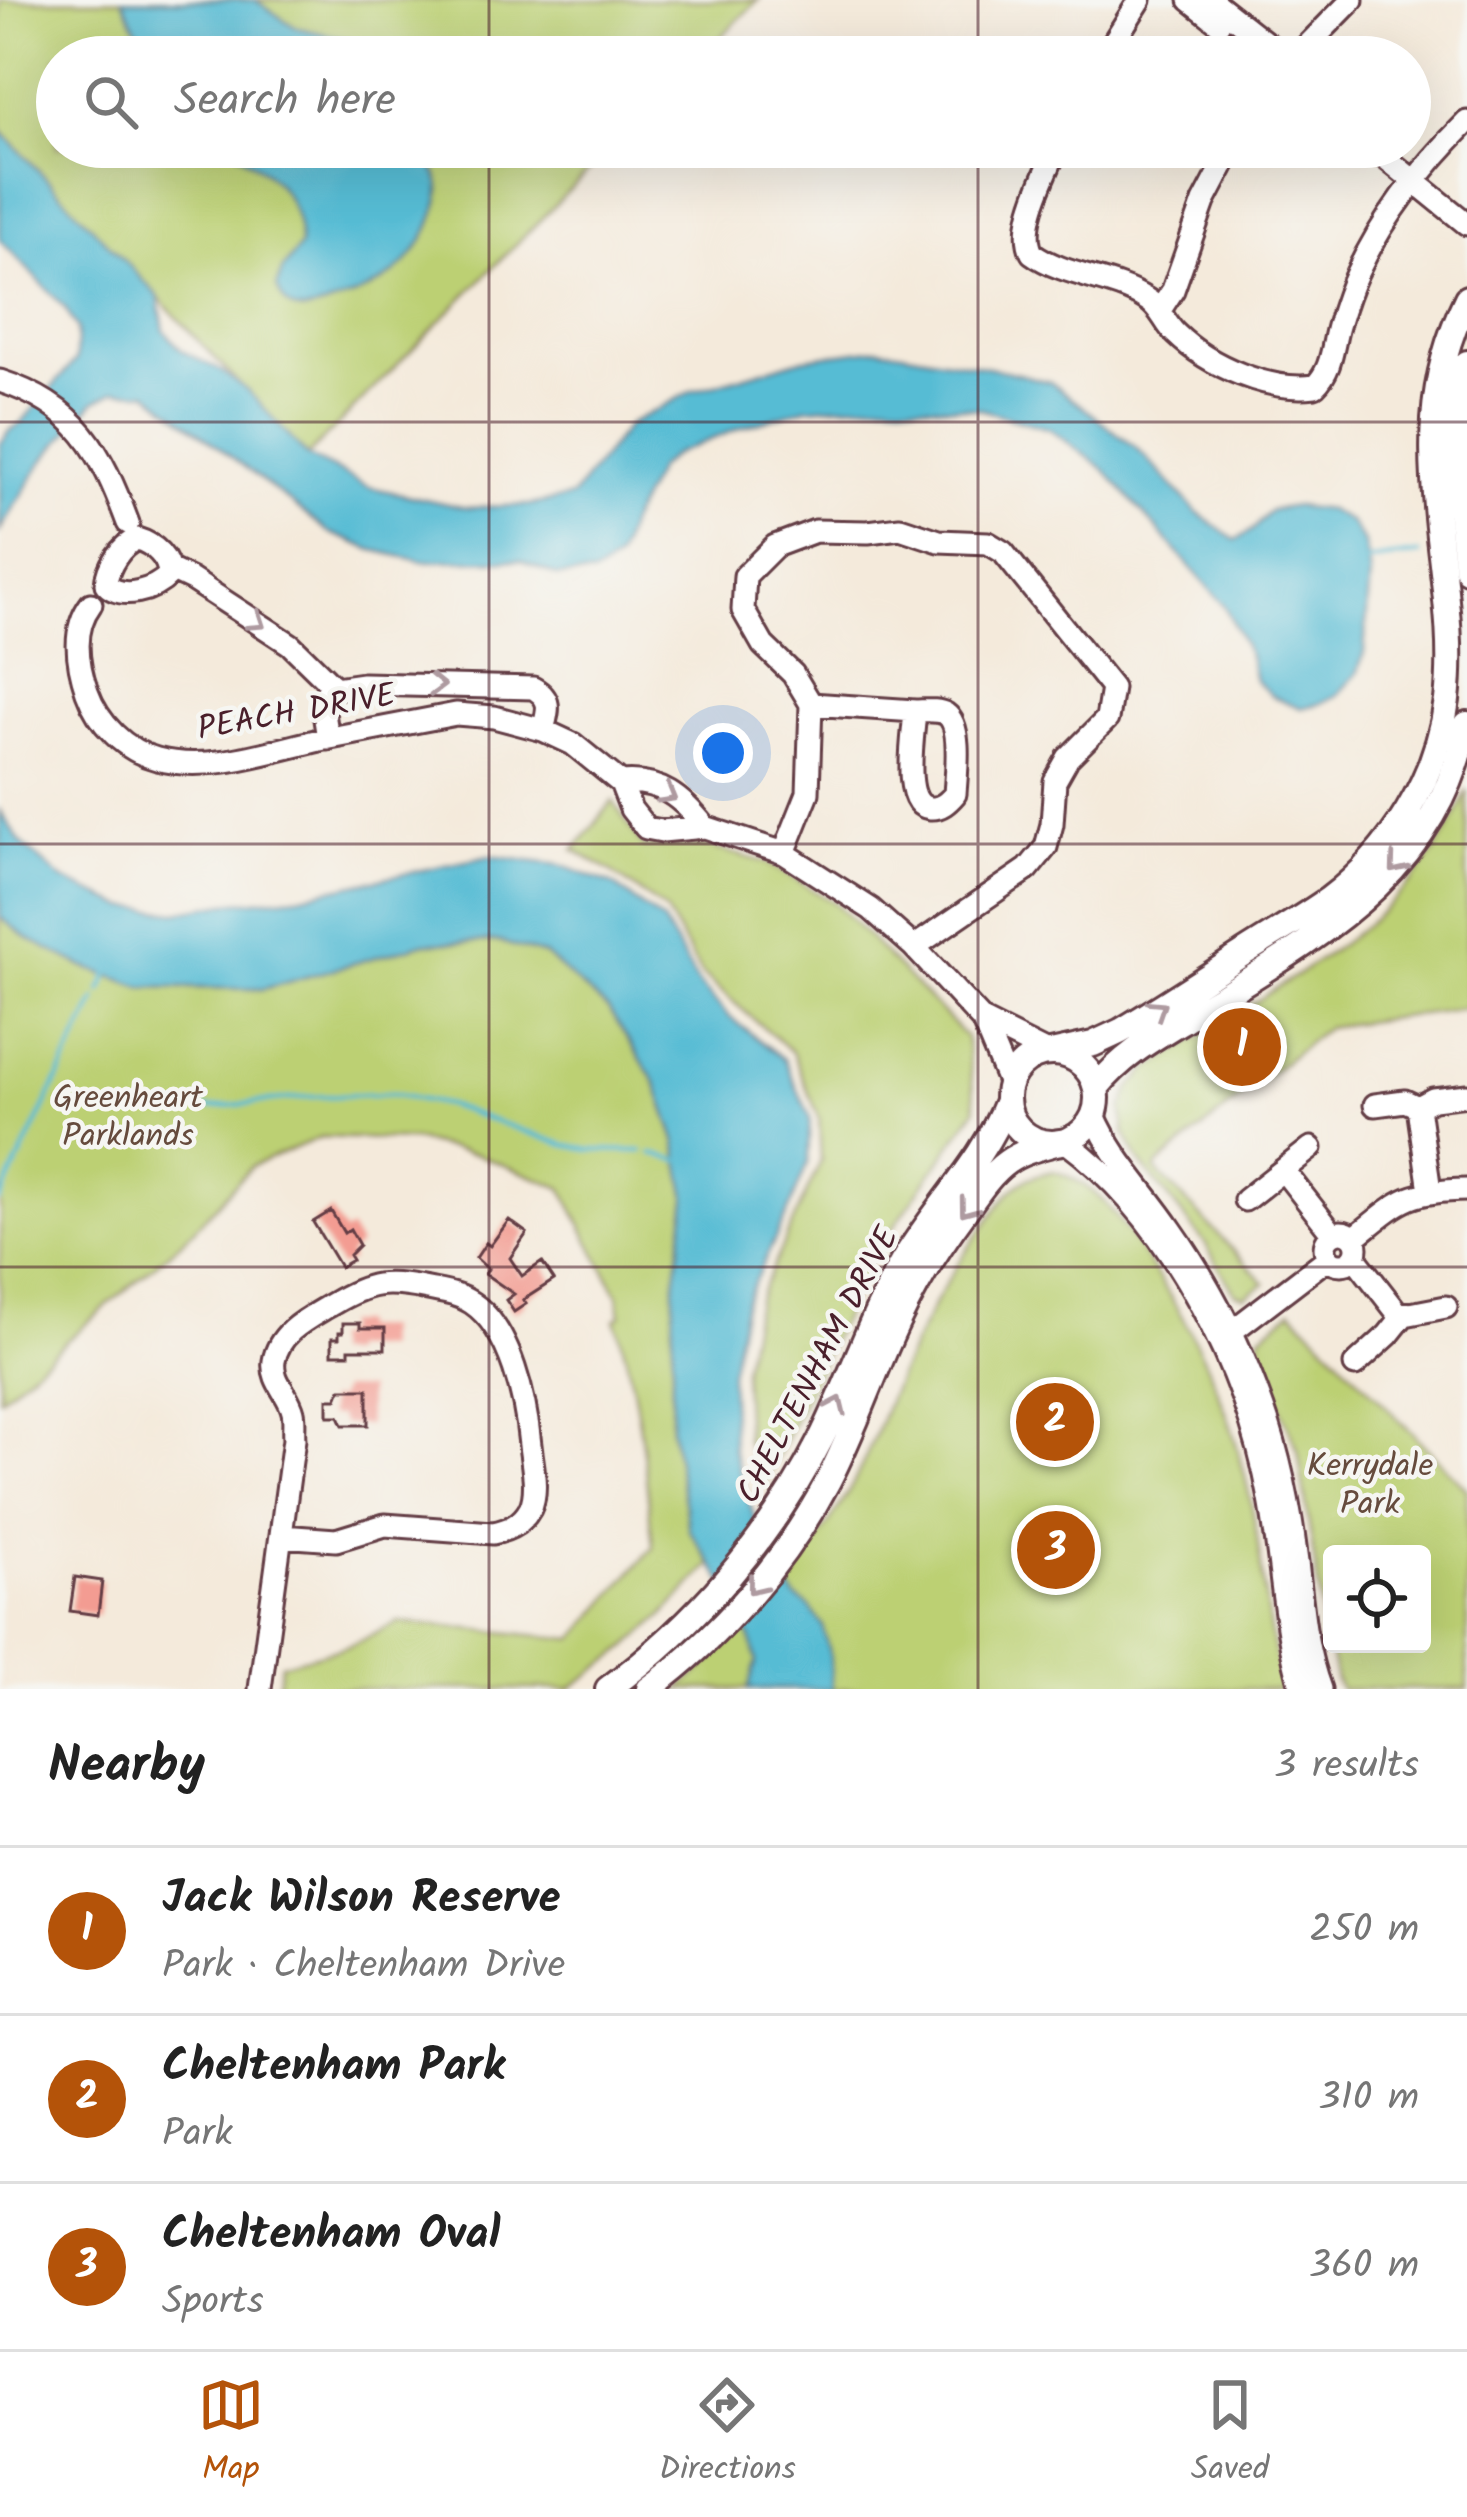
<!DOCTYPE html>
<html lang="en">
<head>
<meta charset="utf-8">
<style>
  body { margin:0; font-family:Kalam,sans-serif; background:#f6f6f6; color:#222 }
  .controls { position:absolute; right:36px; bottom:36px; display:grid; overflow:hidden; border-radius:12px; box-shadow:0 12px 48px #0002 }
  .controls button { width:108px; height:108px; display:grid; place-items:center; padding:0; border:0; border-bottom:3px solid #e0e0e0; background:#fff; color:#222; font:60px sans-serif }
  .you { position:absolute; left:723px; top:753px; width:42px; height:42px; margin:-30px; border:9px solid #fff; border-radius:50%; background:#1a73e8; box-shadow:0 0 0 18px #1a73e833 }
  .badge { display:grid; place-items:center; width:78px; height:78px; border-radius:50%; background:#b45309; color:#fff; font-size:39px; font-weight:700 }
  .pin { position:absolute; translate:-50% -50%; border:6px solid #fff; box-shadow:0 3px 12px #0006 }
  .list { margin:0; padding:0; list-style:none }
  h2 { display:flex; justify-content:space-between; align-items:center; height:156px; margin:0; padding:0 48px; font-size:51px }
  h2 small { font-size:39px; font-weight:400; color:#767676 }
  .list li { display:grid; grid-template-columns:78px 1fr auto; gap:36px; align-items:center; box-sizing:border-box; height:168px; padding:0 48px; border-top:3px solid #e0e0e0 }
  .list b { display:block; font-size:45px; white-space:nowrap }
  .list p { margin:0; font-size:39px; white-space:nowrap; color:#767676 }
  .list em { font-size:39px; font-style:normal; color:#767676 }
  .icon { flex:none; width:66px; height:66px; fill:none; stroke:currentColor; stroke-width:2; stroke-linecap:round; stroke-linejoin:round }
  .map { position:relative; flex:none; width:1467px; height:1689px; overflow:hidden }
  .search { position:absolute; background:#fff; box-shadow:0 12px 48px #0002; left:36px; right:36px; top:36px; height:132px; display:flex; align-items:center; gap:30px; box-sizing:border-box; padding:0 42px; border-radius:66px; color:#767676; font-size:45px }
  .sheet { height:660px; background:#fff }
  nav { display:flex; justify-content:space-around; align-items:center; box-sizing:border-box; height:168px; border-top:3px solid #e0e0e0; background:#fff; font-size:33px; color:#767676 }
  nav a { display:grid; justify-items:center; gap:6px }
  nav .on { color:#b45309 }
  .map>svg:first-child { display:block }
</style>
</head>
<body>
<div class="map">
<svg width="1467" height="1689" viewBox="0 0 1467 1689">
  <rect width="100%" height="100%" fill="#f6f6f2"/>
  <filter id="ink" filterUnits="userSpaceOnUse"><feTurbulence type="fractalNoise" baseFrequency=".00833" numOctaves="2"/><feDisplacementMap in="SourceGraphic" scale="24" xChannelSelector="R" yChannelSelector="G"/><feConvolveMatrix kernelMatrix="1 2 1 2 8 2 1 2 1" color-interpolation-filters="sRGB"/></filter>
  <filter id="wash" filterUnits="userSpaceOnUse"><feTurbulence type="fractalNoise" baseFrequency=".004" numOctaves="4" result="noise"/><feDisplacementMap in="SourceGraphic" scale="48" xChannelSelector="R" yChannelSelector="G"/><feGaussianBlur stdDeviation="2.7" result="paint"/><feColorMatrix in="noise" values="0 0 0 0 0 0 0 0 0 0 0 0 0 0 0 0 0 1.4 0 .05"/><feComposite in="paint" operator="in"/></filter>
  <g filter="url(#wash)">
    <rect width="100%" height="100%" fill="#f4eadb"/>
    <path fill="#bcd073" stroke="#83784f" stroke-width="3" fill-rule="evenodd" d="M0,0H758L701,57H57V147H612L307,456L0,129Z
      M1467,790V1008L1327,1027L1158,1165L1156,1170L1265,1283L1245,1296L1235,1293L1204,1242L1139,1161L1125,1134L1122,1109L1131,1087L1150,1068C1190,1043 1229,1018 1269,993C1352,940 1430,887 1467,790Z
      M613,801L643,847L706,846L765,862L835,903L966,1037L976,1109L867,1266L764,1484L746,1441L743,1369L757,1301L821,1161L819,1117L792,1052L702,975L665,910L610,871L574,850Z
      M0,917L27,938L84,967L143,987L263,989L425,943L497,941L545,955L608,1009L656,1082L676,1140L687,1199L674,1291L671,1427L689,1529L711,1564L664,1615L625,1649L570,1689H277L281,1664L349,1646L399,1622L574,1639L653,1547C645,1470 640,1393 615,1319L621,1316L618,1295L562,1188L476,1154L413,1140L321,1137L252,1166L184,1240L0,1398Z
      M1053,1171C1099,1184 1119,1219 1144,1256C1200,1338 1233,1411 1252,1508C1264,1568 1265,1630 1284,1689H679C736,1643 803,1565 842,1503C863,1469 876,1431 891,1394C917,1334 945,1278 984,1226C996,1210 1008,1189 1027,1179C1035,1175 1045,1173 1053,1171Z
      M1292,1310L1467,1489V1689H1340L1336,1681L1322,1613L1298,1451L1259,1355L1261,1335ZM1332,1554H1422V1644H1332Z"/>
    <path fill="#56bcd4" stroke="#506e80" stroke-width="3" d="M122,0H255L295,27L350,40L368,57H151Z
      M0,130L158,296L164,330L182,351L221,371L249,392L307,456L369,487L466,508L530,505L572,497L628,425L692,391L805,358L879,348L993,368L1050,382L1139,450L1197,512L1235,540L1253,530L1271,510L1295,506L1328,510L1350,522L1364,543L1370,574L1364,652L1357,674L1337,695L1319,704L1301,708L1272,696L1255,680L1249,656L1224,605L1104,469L1050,429L980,409L885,402L806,408L740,428L674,454L658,468L629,523L617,559L594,575L557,576L520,560L421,561L373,550L328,532L148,392L116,391L94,402L43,461L0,531V445L8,432L22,422L76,360L77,329L65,308L0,240Z
      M230,147H415C425,158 439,172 440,187C441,196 437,206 434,215C417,265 380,289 331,304C319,308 307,313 294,309C285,305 281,297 277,287L282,271L300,246C298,190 271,176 230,147Z
      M0,811L20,842L63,880L125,907L177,912L226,903L297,896L490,856L560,865L614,885L663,922L698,983L729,1017L784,1059L810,1117L808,1162L789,1210L745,1301L730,1372L733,1450L757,1526L784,1580L796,1598L810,1607L822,1625L830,1656L832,1689H748L757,1661L750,1636L742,1629L724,1583L689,1529L671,1427L674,1290L687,1199L676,1140L656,1082L608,1009L545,955L497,941L425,943L263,989L142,987L84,967L27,938L0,917Z"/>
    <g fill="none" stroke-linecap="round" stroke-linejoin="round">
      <path stroke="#56bcd4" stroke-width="4.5" d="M1365,561L1419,554
        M101,991L108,975
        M199,1109L307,1097L392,1094L447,1105L565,1145L590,1150L642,1151
        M652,1154L680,1160
        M0,1200L96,1000"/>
    </g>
    <g id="blocks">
      <path fill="#f39c92" d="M331,1211L344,1233L350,1229L359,1245L349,1255L352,1260L340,1267L313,1222Z
        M509,1220L527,1233L510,1258L522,1276L542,1262L554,1280L523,1300L526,1304L514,1312L506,1300L514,1294L485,1274L488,1269L476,1258L486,1243L490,1246Z
        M343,1323H360V1328H385V1349H349V1354H332V1338H339V1332H343Z
        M341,1389H368V1425H343L339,1416H328V1399H337Z
        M75,1577L102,1581L98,1615L70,1611Z"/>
    </g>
  </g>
  <g filter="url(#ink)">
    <use href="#blocks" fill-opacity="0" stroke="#643d45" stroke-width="3"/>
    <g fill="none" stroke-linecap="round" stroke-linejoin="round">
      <g stroke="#643d45" stroke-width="27">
        <path id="minor" d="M1190,0L1219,23
          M1211,0L1284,57
          M1104,57L1140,0
          M1296,57L1352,0
          M1057,147C1046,175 1018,225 1032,253C1065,277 1111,277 1146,299C1161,307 1164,323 1176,334C1209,366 1269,392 1315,386C1332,370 1332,348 1338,326C1343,309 1349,290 1357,273C1384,215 1422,167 1467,122
          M1372,147L1467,224
          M1160,310L1173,290L1204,202L1233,147
          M0,381C78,406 101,451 128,523
          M137,539C154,544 169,558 169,575C155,590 121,601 106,584C107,567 121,545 137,539Z
          M169,569L192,580L290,644L335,688
          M91,604C72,629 77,663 87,692C98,723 125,751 157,759C209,773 270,751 320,740C365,731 411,723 456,714L494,717L543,730L573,744L621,783L631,809L646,828L662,831L705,827L784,853L871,909L914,947L983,1021L1047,1053
          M811,704L915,711C914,733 900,806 930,808C941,809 948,802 955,794C956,775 963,726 946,714C937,709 925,711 915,711
          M328,739L323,706L324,696L335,688L363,684L533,688C553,699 548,711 543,730
          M621,783C660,779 682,798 705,827
          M784,853L808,793L811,704L793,674L763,645L743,610L745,576L775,546L815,531L868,532L900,528L939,541L988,543L1003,552L1112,688L1107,719L1068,758L1055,781L1052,824L1046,847L1028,869L914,947
          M983,1022L1009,1084
          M1375,1105L1405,1101L1418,1107L1433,1099L1467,1095
          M1418,1107L1430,1191
          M1094,1115C1114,1161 1143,1188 1171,1229C1207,1280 1235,1333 1257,1392C1278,1446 1290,1504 1297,1562C1302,1605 1305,1649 1320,1689
          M1065,1141C1173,1221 1246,1370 1270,1499C1282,1563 1283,1627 1302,1689
          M1283,1170L1333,1234
          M1245,1200L1311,1148
          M1325 1248a16 16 0 1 1 32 0a16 16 0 1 1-32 0Z
          M1354,1238C1400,1201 1406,1191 1467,1190
          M1355,1258L1397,1312L1410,1314L1446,1307
          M1223,1338L1328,1258
          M1355,1365L1388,1335L1404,1315
          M260,1689L294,1439C293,1431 295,1420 293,1412C289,1394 271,1381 274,1361C279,1331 309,1318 332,1304C369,1282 385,1280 428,1289C443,1292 459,1294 472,1303C511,1329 526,1402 530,1445C532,1464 539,1491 530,1509C522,1524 509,1530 493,1533L385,1525L336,1540L281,1536"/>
      </g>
      <g stroke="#643d45" stroke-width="30">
        <path id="major" d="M1467,363C1449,432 1459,500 1467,570
          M1051,1053L1093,1044L1121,1031C1163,1006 1204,979 1244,953C1272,935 1302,918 1329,899C1391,852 1437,778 1447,700C1453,649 1446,598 1440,546C1430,455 1425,383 1467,298
          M1007 1098a45 45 0 1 1 90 0a45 45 0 1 1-90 0Z
          M1096,1088C1124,1054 1154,1038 1190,1016C1312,940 1436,878 1467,724
          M608,1689C697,1623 771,1538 821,1439C850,1381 870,1319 902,1263C935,1207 983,1162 1007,1101
          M649,1689C722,1635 786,1561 828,1481C855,1429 873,1373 898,1321C917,1281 939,1246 965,1211C977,1194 990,1174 1007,1162C1022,1151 1042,1147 1059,1142"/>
      </g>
      <use href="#minor" stroke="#fff" stroke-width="21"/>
      <use href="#major" stroke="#fff" stroke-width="24"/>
    </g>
    <defs><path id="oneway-chevron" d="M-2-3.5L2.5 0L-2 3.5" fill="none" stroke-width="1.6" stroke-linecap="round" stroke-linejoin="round" transform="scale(3)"/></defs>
    <g stroke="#ae9aa0">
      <use href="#oneway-chevron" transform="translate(257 622) rotate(34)"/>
      <use href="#oneway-chevron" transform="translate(437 685) rotate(1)"/>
      <use href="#oneway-chevron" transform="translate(668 795) rotate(30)"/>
      <use href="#oneway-chevron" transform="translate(1397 865) rotate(130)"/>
      <use href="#oneway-chevron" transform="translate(1158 1008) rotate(-33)"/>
      <use href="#oneway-chevron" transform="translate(967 1208) rotate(127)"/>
      <use href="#oneway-chevron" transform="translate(837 1405) rotate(-66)"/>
      <use href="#oneway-chevron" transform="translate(755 1586) rotate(129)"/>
    </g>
  </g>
  <path fill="none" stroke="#4a1f2b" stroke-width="3" stroke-opacity="0.55" d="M489,0V57M978,0V57M489,147V1689M978,147V1689M0,422H1467M0,844H1467M0,1267H1467"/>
  <g text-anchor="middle" stroke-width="9" stroke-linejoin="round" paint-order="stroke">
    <g font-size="33" fill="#4a1f2b" stroke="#f6f6f2">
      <text transform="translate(296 710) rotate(-10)" y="12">PEACH DRIVE</text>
      <text transform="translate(816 1364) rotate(-62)" y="12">CHELTENHAM DRIVE</text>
    </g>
    <g font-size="33" fill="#664b3d" stroke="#f6f6f2">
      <text x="128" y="1108">Greenheart<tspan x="128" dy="38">Parklands</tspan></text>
      <text x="1370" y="1476">Kerrydale<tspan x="1370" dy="38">Park</tspan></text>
    </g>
  </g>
</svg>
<div class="controls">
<button><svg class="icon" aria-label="locate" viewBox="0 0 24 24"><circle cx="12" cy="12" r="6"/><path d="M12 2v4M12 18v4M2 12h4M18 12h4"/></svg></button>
</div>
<div class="you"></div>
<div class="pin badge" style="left:1242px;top:1047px">1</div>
<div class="pin badge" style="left:1055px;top:1422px">2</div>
<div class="pin badge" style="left:1056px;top:1550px">3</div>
<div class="search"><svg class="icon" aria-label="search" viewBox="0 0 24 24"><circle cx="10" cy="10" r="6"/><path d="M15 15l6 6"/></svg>Search here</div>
</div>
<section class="sheet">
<h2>Nearby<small>3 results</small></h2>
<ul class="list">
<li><span class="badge">1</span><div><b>Jack Wilson Reserve</b><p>Park · Cheltenham Drive</p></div><em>250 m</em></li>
<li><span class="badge">2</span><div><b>Cheltenham Park</b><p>Park</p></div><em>310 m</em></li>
<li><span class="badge">3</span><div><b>Cheltenham Oval</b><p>Sports</p></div><em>360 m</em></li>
</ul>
</section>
<nav>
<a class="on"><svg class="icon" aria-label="map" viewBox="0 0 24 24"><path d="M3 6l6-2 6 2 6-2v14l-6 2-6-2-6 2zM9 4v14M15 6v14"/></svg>Map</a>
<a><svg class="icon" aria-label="directions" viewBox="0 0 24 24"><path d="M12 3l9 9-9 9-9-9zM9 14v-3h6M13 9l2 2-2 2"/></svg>Directions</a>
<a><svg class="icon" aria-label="saved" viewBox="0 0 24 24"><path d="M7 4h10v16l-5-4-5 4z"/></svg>Saved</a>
</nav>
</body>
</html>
